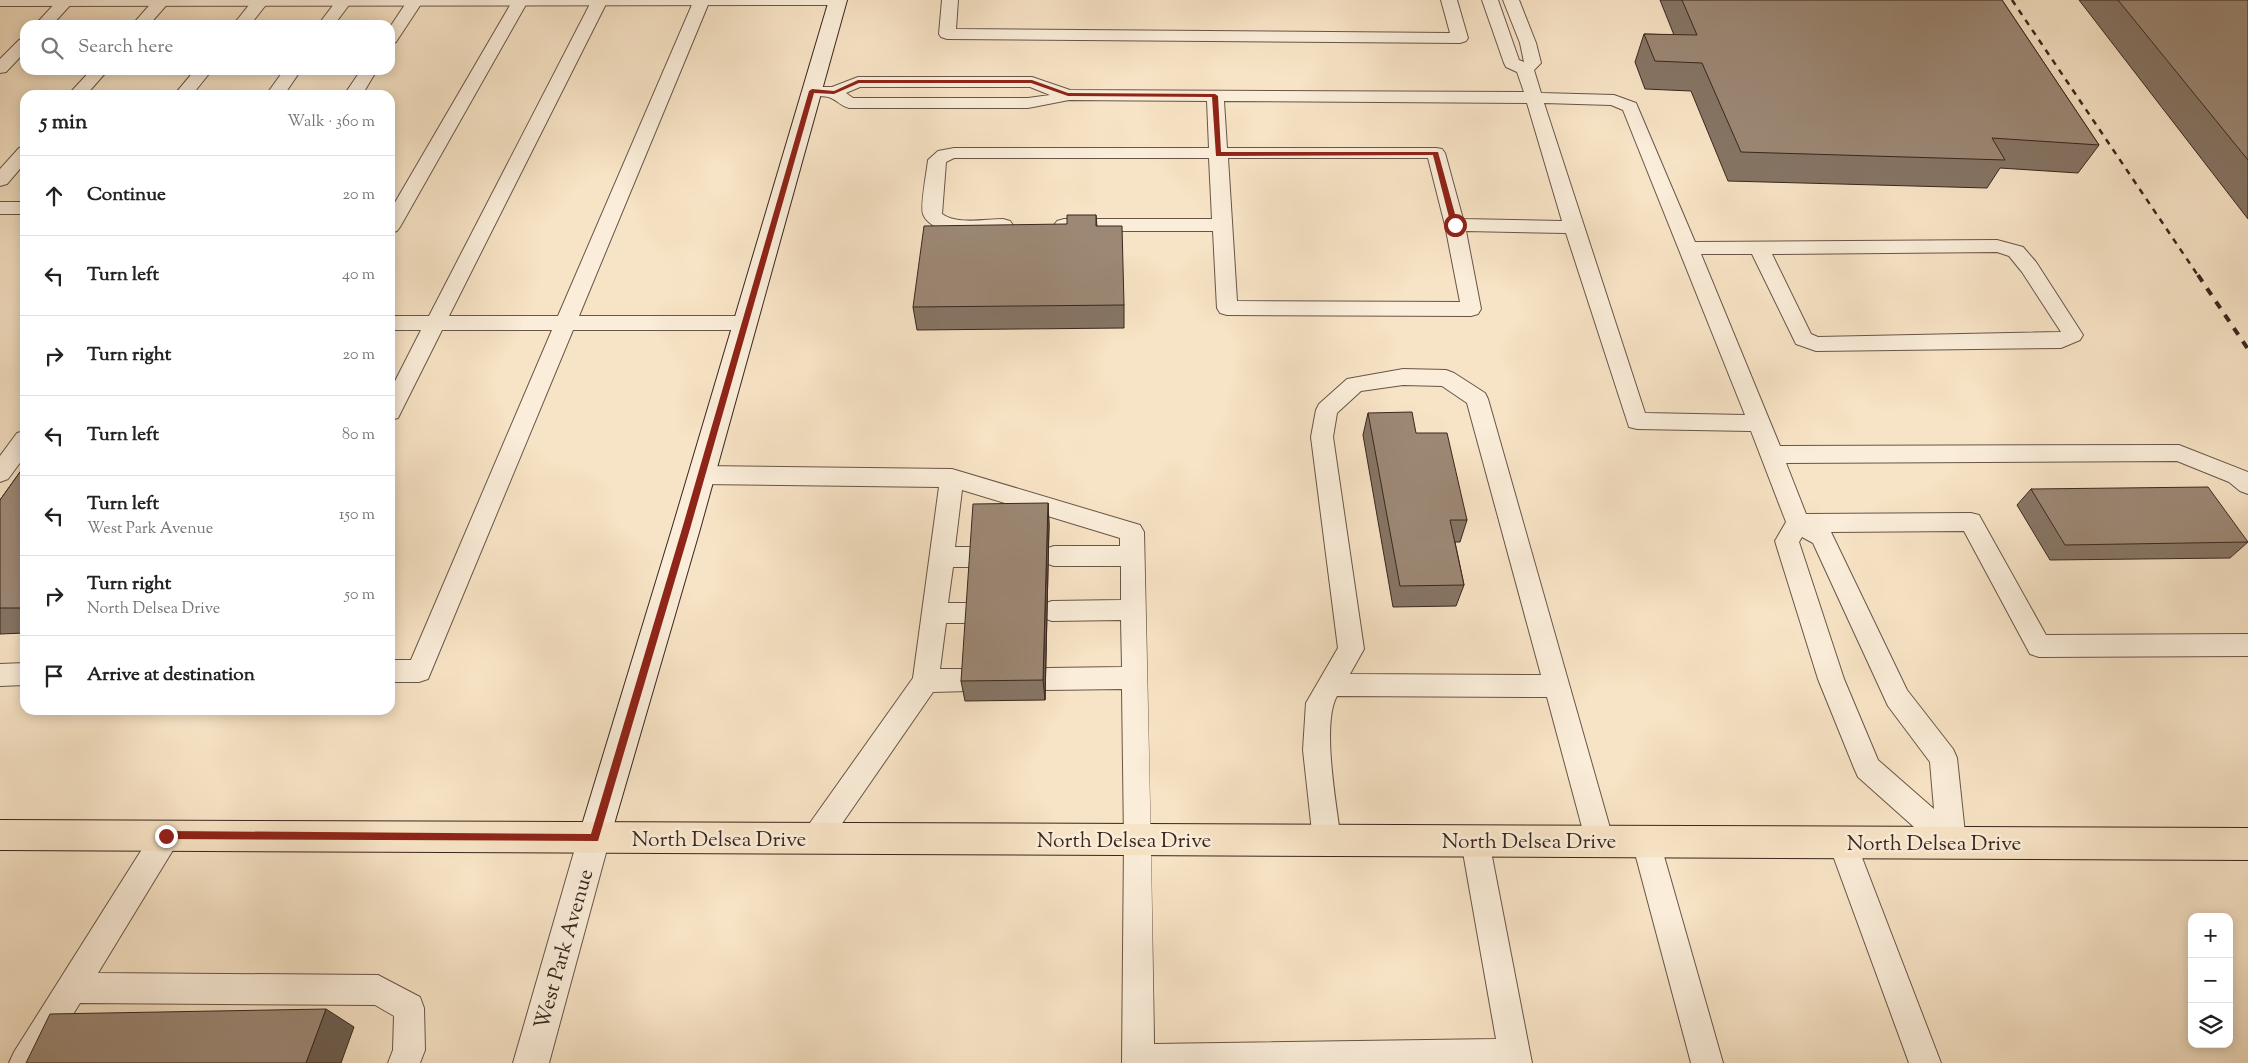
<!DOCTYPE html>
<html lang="en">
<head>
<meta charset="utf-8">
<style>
  body { margin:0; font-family:"Sorts Mill Goudy",serif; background:#f6f6f6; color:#222 }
  .controls { position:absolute; right:15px; bottom:15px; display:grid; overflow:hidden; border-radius:10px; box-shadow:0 2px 12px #0003 }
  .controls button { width:45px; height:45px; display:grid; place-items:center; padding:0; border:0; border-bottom:1px solid #e0e0e0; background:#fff; color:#222; font:25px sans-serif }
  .stop { position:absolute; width:15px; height:15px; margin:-11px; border:4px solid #8f2418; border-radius:50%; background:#fff }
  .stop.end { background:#8f2418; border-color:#fff; box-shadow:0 1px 5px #0008 }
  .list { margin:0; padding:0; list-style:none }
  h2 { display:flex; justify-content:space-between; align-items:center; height:65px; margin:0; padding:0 20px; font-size:21px }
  h2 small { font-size:16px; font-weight:400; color:#767676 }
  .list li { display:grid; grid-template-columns:32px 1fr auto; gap:15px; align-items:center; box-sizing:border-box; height:80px; padding:0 20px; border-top:1px solid #e0e0e0 }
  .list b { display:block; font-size:19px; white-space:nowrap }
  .list p { margin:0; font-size:16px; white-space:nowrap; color:#767676 }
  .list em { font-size:16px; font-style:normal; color:#767676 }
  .icon { flex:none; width:28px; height:28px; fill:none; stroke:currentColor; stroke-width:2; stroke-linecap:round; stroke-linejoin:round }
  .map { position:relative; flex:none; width:2248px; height:1063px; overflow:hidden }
  .search { position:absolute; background:#fff; box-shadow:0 2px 12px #0003; left:20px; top:20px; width:375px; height:55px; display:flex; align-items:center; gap:12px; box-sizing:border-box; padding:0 18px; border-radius:15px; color:#767676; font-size:19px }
  .panel { position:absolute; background:#fff; box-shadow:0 2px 12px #0003; left:20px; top:90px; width:375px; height:625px; border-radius:15px }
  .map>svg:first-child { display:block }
</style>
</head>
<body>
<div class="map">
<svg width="2248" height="1063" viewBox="0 0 2248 1063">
  <rect width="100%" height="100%" fill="#f7e3c5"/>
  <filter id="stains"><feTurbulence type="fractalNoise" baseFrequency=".004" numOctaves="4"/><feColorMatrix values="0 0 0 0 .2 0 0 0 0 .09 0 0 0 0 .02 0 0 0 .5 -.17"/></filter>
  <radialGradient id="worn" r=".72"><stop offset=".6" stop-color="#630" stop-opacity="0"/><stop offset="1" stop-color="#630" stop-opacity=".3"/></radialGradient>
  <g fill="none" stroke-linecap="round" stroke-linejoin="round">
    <g stroke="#695548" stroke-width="2">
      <path id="service" d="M58,0L74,1L52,25H35Z
        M154,0L170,1L149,25H132Z
        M253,0L269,1L250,25H233Z
        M337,0L352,1L334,25H318Z
        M408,0L423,1L396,42L390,44V27Z
        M513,0L528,1L400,227L397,231L390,233V211Z
        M592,0H608L449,316H558L694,0H710L579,316H745L752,318L755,323L752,328L745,330H573L428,679L419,682H390V660H411L552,330H442L398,418L390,420V391L421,330H390V316H429Z
        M942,0H958L956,29L1450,33L1441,0H1457L1468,38L1466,41L1460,43L947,39L941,37L939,34Z
        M1482,0H1498L1519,60L1524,62L1520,43L1503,0H1519L1536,43L1541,63L1534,70L1541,93L1614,95L1636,103L1695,242L1997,240L2023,247L2036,262L2083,335L2080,340L2061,348L1816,351L1796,344L1752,254H1701L1780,446L2179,445L2248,472V494L2240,491L2229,482L2177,461L1786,463L1806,514L1971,513L1979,515L2046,635L2248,634V656L2039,657L2030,654L1964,531L1831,532L1907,690L1953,749L1957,758L1966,843L1962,852L1952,856L1942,852L1858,777L1854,768L1818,679L1775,541L1786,522L1751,431L1637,429L1629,427L1566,233L1466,231L1481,309L1478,314L1471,316L1227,315L1220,313L1217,308L1213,231H1064L1057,229L1054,225L1057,221L1064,219H1212L1209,158H954L946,162L942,214C958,225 985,219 1003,219L1010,221L1013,225L1010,229L1003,231C983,232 932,238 923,214C920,206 927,171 928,160L938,151L954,148H1209L1207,101L1069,100L1028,108H849C841,106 838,101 831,98C824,95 814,97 806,95L803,91L806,87H832L858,77H1032L1070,90L1524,92L1517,72L1506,67L1504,63ZM860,87H1030L1050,95L1028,98H853L846,93ZM1224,101L1527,103L1562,221L1463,219L1445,153L1442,149L1436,148H1227ZM1544,103L1611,105L1623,110L1745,415L1645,413ZM1228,158H1428L1445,225L1460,302L1237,301ZM1997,252L2009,256L2022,272L2061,332L1818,337L1811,334L1772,254ZM1802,537L1813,543L1888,706L1930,762L1934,809L1878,760L1844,679L1799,542Z
        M25,38V52L6,72L0,73V59L19,40Z
        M91,70H108L86,95H68Z
        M195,70H212L192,95H174Z
        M284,70H301L284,95H266Z
        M361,70H377L362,95H344Z
        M25,147V163L7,184L0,186V169L19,148Z
        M0,202H25V214H0Z
        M1403,369L1446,370L1454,373L1485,393L1488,399L1614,842L1610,851L1600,855L1590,851L1586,842L1547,697L1337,696C1321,724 1337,807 1341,841L1337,850L1327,854L1317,850L1313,841L1303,750L1306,703L1338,648L1311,437L1316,410L1319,404L1347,379ZM1403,385L1442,386L1467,403L1541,675L1350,674L1364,649L1333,437L1337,413L1361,391Z
        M25,431V456L8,479L0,482V456L17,433Z
        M701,466L952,469L1140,525L1144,532C1148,702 1152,873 1154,1044L1496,1039L1461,841L1465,832L1475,828L1485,832L1489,841L1532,1063H1122L1124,841L1122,689L1047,690L1038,687L1034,679L1038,671L1047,668L1122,667L1121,620L1052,621L1043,618L1040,611L1043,604L1052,601L1121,600V566H1054L1045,563L1042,556L1045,549L1054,546H1120V538L962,490L955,547H980L989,550L992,557L989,564L980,567H953L948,603H974L983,606L986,613L983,620L974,623H946L940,669H969L978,672L982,680L978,688L969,691L933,692L825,848L815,852L805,848L801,839L805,830L913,678L939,487L701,484L693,481L690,475L693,469Z
        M25,663V685L0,686V664Z
        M166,823L176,827L180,836L176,845L98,973L378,975L420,997L424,1008L425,1050L420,1063H388L393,1050L394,1016L375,1005L80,1003L43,1063H9L14,1052L156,827Z
        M1646,829L1656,833L1660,842L1723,1063H1691L1632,842L1636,833Z
        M1842,829L1852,833L1856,842L1941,1063H1909L1828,842L1832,833Z"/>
    </g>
    <g stroke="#695548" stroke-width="2">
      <path id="minor" d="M0,0H847L844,4L838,5L0,6Z"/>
    </g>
    <g stroke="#695548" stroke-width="2">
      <path id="tertiary" d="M594,823L606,827L610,838L549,1063H513L578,838L582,827Z"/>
    </g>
    <g stroke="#3a261e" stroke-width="2">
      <path id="secondary" d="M829,0H847L700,529L610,838L606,849L594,853L582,849L578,838L672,529Z"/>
    </g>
    <g stroke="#3a261e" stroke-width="2">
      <path id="primary" d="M0,820L2248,828V860L0,850Z"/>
    </g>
    <use href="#service" fill="#faedd9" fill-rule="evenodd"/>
    <use href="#minor" fill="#faedd9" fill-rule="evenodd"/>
    <use href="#tertiary" fill="#faedd9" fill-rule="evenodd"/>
    <use href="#secondary" fill="#faedd9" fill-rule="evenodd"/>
    <use href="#primary" fill="#f7e3c5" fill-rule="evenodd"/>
    <path stroke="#3a261e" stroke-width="2.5" stroke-dasharray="6 6" stroke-linecap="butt" d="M2012,0L2199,277"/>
    <path stroke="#3a261e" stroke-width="4" stroke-dasharray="8 8" stroke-linecap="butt" d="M2198,275L2248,349"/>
  </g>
  <path fill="#867565" stroke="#3a261e" d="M1660,0H2002L2099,145L2078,173L2000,168L1987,188L1728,181L1691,91L1645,89L1635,62L1644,34L1674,35Z
    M2079,0H2248V219Z
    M1096,215L1097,226L1124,305V328L917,330L913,307L1067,224Z
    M1368,413L1416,433L1467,520L1460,542H1455L1464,585L1456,606L1393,607L1363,435Z
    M25,465V633L0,634V500Z
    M2031,489L2248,542L2230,558L2050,560L2017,505Z
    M1048,503L1049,525L1045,700L965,701L961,681Z"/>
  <path fill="#6d5f52" stroke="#3a261e" d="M1048,503L1049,525L1045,700L1043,680Z
    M326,1009L354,1027L341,1063H306Z"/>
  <path fill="#9c8875" stroke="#3a261e" d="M1682,0H2002L2099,145L1992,138L2005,160L1741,152L1702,63L1655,61L1644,34L1697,35Z
    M2118,0H2248V160Z
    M1067,215H1096V226H1122L1124,305L913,307L924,226L1067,224Z
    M1412,412L1416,433H1447L1467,520H1450L1464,585L1400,586L1368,413Z
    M25,465V608H0V500Z
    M2208,487L2248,542L2065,545L2031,489Z
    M1048,503L1043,680L961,681L973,504Z
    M326,1009L306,1063H26L50,1014Z"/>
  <path fill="#8f2418" d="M858,80H1032L1068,93L1215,94L1218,96L1221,152H1438L1458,225L1455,227L1451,225L1433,155L1216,156L1212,97L1068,96L1031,83H859L834,94L814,93L690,529L598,841L163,839L161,836L166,831L591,834L682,529L809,91L812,89L834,91Z"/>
  <g text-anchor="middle" stroke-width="5" stroke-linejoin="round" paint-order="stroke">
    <g font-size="21" fill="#3a261e" stroke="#faedd9">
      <text x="719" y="846">North Delsea Drive</text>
      <text x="1124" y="847">North Delsea Drive</text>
      <text x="1529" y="848">North Delsea Drive</text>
      <text x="1934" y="850">North Delsea Drive</text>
      <text transform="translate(563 949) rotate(-74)" y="7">West Park Avenue</text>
    </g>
  </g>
  <rect width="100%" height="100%" filter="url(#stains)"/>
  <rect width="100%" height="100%" fill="url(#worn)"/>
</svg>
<div class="controls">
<button>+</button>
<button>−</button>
<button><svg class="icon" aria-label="layers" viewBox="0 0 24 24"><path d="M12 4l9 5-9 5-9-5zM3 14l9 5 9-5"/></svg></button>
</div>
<div class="stop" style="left:1455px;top:225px"></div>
<div class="stop end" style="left:166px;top:836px"></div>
<div class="search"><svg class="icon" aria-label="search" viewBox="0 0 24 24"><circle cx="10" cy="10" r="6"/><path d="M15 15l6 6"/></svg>Search here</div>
<section class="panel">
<h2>5 min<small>Walk · 360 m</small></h2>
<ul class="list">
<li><svg class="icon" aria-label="ahead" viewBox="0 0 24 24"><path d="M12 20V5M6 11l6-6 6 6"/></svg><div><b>Continue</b></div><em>20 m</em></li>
<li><svg class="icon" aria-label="left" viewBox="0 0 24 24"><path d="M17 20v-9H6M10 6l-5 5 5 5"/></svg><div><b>Turn left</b></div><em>40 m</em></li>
<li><svg class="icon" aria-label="right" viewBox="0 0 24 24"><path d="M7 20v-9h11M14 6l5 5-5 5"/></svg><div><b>Turn right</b></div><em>20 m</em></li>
<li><svg class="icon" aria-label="left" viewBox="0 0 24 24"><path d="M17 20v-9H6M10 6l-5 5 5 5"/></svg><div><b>Turn left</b></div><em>80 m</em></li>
<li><svg class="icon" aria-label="left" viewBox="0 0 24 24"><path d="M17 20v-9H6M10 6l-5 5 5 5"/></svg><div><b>Turn left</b><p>West Park Avenue</p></div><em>150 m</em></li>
<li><svg class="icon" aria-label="right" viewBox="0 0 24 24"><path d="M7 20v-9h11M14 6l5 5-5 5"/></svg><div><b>Turn right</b><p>North Delsea Drive</p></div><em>50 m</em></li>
<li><svg class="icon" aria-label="arrive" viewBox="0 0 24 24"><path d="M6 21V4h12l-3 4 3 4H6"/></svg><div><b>Arrive at destination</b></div></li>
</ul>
</section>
</div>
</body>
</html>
